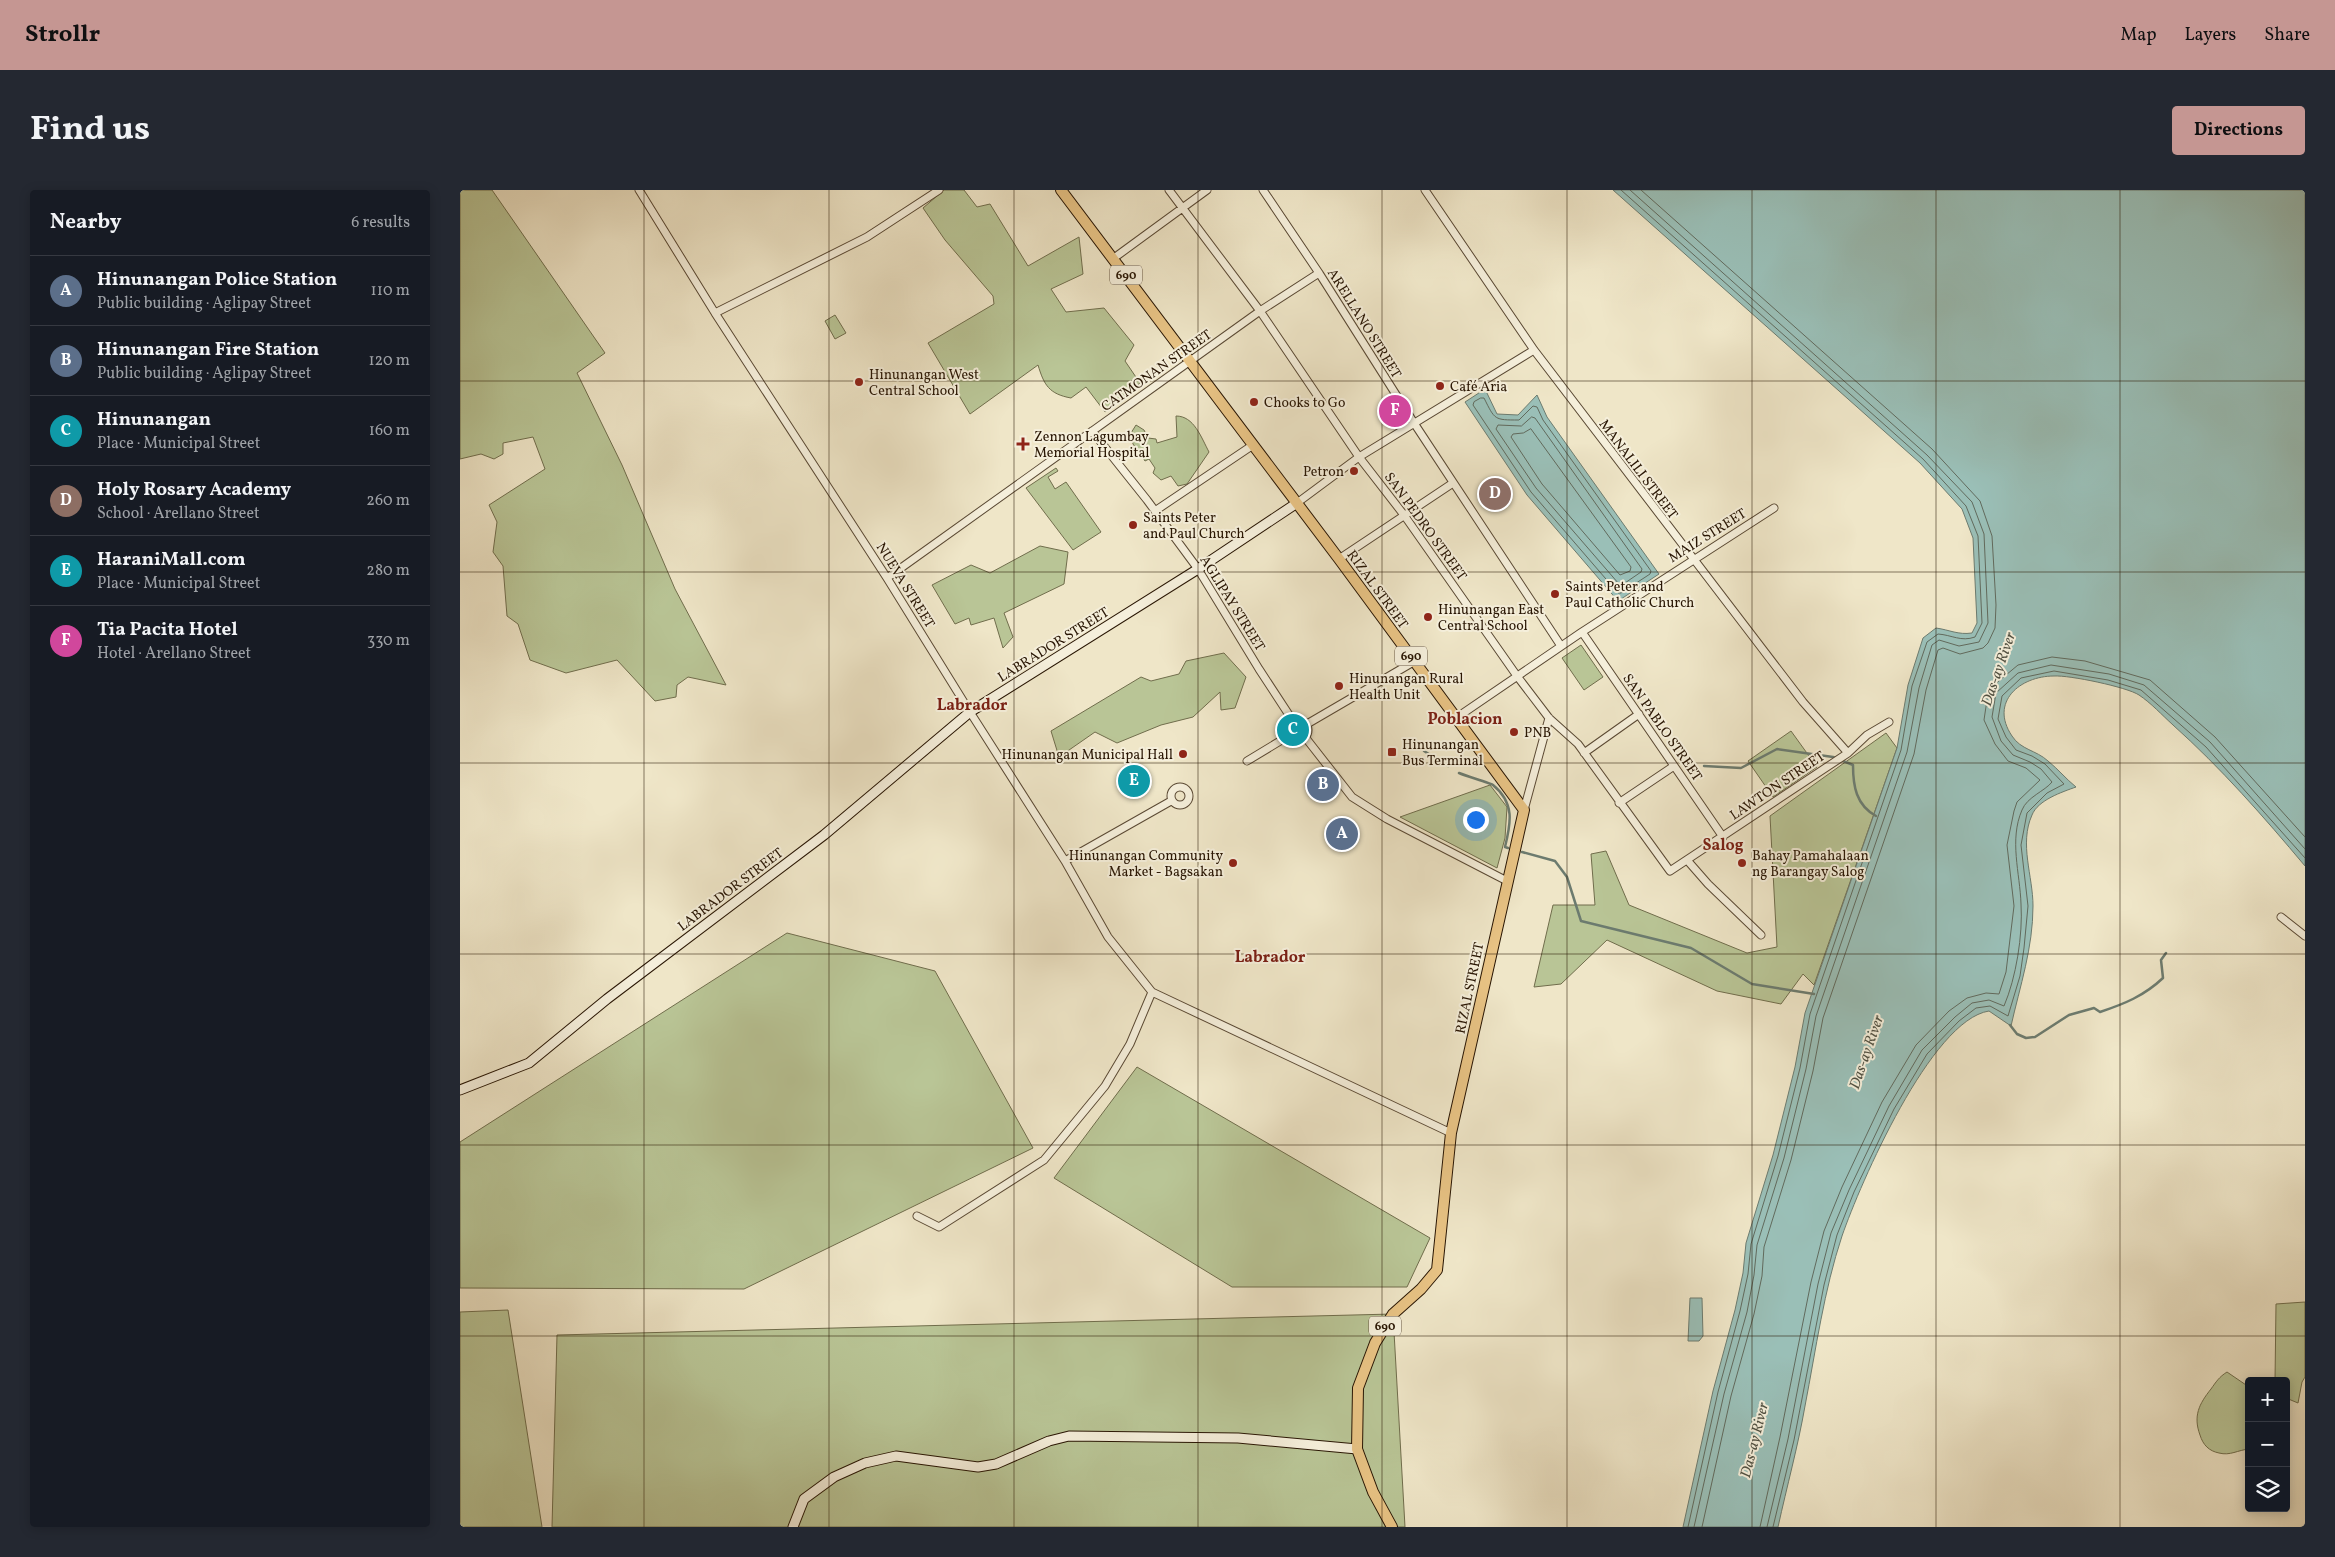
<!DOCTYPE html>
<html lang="en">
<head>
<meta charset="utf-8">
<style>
  body { margin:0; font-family:Vollkorn,serif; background:#242831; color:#f1f3f6 }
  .controls { position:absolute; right:15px; bottom:15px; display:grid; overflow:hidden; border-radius:5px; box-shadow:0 2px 12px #0003 }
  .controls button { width:45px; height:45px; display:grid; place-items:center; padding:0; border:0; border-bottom:1px solid #363941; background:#171b24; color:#f1f3f6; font:25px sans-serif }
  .you { position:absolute; left:1015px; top:629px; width:18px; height:18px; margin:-12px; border:4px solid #fff; border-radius:50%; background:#1a73e8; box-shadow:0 0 0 8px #1a73e833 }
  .badge { display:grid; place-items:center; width:32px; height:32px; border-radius:50%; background:#c59692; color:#fff; font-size:16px; font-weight:700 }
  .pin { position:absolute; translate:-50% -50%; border:2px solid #fff; box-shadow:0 1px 5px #0006 }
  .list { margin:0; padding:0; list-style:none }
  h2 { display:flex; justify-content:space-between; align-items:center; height:65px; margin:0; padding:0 20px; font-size:21px }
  h2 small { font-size:16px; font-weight:400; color:#9ea1a6 }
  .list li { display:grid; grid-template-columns:32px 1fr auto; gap:15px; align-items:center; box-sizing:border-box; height:70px; padding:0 20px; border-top:1px solid #363941 }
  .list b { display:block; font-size:19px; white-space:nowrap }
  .list p { margin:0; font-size:16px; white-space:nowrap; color:#9ea1a6 }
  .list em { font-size:16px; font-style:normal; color:#9ea1a6 }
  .icon { flex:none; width:28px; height:28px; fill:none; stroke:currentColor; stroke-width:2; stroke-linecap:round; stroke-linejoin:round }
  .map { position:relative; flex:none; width:1845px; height:1337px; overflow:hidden; border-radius:5px }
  header { display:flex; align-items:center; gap:30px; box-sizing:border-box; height:70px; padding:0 25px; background:#c59692; color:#111 }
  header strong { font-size:24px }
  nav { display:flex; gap:28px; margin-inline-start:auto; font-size:18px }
  .intro { display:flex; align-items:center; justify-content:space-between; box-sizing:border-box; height:120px; padding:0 30px }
  h1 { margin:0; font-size:35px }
  .button { padding:12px 22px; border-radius:5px; background:#c59692; color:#111; font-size:18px; font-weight:700 }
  main { display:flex; gap:30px; padding:0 30px }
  aside { flex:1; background:#171b24; border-radius:5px; box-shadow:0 2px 12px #0003 }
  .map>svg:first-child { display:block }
</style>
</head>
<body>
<header>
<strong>Strollr</strong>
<nav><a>Map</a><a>Layers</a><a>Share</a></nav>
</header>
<div class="intro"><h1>Find us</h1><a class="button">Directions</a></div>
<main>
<aside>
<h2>Nearby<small>6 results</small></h2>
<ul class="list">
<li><span class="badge" style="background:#5c6f8a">A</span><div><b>Hinunangan Police Station</b><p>Public building · Aglipay Street</p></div><em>110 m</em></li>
<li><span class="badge" style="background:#5c6f8a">B</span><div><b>Hinunangan Fire Station</b><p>Public building · Aglipay Street</p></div><em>120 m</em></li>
<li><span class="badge" style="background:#0f9aa8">C</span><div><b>Hinunangan</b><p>Place · Municipal Street</p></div><em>160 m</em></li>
<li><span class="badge" style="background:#8d6e63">D</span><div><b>Holy Rosary Academy</b><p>School · Arellano Street</p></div><em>260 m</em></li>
<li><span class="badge" style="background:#0f9aa8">E</span><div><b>HaraniMall.com</b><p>Place · Municipal Street</p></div><em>280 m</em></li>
<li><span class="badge" style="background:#d1479c">F</span><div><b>Tia Pacita Hotel</b><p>Hotel · Arellano Street</p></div><em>330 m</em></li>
</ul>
</aside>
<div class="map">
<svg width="1845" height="1337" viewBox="0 0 1845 1337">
  <rect width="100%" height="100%" fill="#efe6c8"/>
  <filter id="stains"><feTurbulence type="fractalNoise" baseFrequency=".004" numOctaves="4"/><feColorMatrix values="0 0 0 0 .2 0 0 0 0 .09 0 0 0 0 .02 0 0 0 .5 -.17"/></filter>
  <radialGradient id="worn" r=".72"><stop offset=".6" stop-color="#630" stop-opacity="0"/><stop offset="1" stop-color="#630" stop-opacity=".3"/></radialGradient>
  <path fill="#b9c596" stroke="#706d4c" d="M0,0H32L145,163L117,183L162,275L215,399L266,495L228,487L217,495L216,507L195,511L157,470L106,483L70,470L58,434L47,426L43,376L33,362L37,332L29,315L85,279L73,247L43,253V264L34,269L21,264L0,269Z
    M484,0H504L517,17L530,14L568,76L619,47L623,84L591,99L606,122L644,118L674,155L665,171L680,193L645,222L626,197L611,208C589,204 584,195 578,175L510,224L468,153L534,114L533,106L485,50L463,18Z
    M375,125L386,143L375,149L365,131Z
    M716,226C734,226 741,247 749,262L727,294L718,296L711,286L701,290L693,283L695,278L689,269L685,271L673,254L671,243L676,235L684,240L688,248L696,249L697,253L717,247Z
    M596,278L598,281L588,287L595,299L606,292L641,342L613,360L566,298Z
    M580,356L608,362L604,394L544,423L553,447L543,458L534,428L511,435L509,428L495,434L472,395L511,375L530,383Z
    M1121,455L1143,487L1124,500L1102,468Z
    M764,463L786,487L775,518L761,520L760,502L733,527L701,535L657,553L635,542L599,567L591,541L681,487L691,491L719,484L726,471Z
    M1331,541L1357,577L1313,607L1288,571Z
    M1426,543L1437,558L1354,795L1343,784L1321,814L1257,801L1147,750L1101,794L1074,797L1093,715H1135L1131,664L1146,661L1169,715L1287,763L1317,757L1310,626Z
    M1030,595L1047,617L1045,648L1037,678L940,627Z
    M327,743L475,781L573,958L284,1099L0,1098V952Z
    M677,877L970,1048L947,1097H772L594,988Z
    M1845,1112V1187L1842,1192L1838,1213L1826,1208V1191H1815L1816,1114Z
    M48,1120L82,1337H0V1122Z
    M933,1124L945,1337H92L97,1145Z
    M1767,1182L1789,1197V1259C1778,1260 1770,1266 1759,1263C1749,1261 1743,1255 1740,1245C1733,1226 1739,1214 1751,1199C1756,1192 1759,1187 1767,1182Z"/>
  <path fill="#9abfb7" stroke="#6c7b6f" d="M1153,0H1845V676C1804,627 1761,578 1713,535C1702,525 1691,513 1679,505C1667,497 1609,485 1594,486C1560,486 1529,512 1552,546C1561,560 1576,560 1588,571C1598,579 1606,589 1616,597C1602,602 1578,610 1572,625C1559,654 1573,686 1573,716C1573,758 1560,796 1551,836L1529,821C1471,830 1400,994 1382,1046C1364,1100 1356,1159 1345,1216C1338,1256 1327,1296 1318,1337H1223L1253,1201L1275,1120L1283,1083L1286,1053L1313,965L1335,877L1345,823L1437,558L1448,495L1463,448L1476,438C1490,440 1498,445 1512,443L1517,433L1513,348L1502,319L1460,273Z
    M1025,199L1037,224L1058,225L1077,205L1087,227L1199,384L1158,411L1067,305L1005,212Z
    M1230,1108H1242L1243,1146L1239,1151H1228Z"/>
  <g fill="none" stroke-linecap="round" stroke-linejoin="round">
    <path stroke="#616a5d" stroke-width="1" d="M1161,0L1463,269L1506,316L1518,346L1522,433L1515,447C1501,452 1492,445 1478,444L1467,452L1452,496L1441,560L1350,824L1340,878L1318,966L1291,1054L1288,1084L1280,1121L1258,1202L1228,1337
      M1170,0L1467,265L1512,312L1524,344L1528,433L1519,452L1499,456L1479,450L1472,455L1459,498L1447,562L1356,826L1346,879L1324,968L1297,1055L1294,1085L1287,1122L1264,1204L1234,1337
      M1181,0L1472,259L1520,311L1532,346L1536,415L1535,438L1528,453L1523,458L1500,464L1483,458L1478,460L1466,500L1454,564L1363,828L1353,881L1331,970L1304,1057L1302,1086L1294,1124L1271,1206L1242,1337
      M1021,208H1024C1035,230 1034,230 1059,230L1073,216L1077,217L1083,230L1191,381L1190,384L1161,403H1158L1071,302L1013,215L1014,212Z
      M1072,227L1075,228L1182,379L1181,382L1162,395L1159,394L1076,298L1036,239L1038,235L1061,236Z
      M1071,239L1171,377L1170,381L1160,385L1082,294L1051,247L1053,244L1063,243Z
      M1300,1337L1320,1247L1351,1092L1364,1041L1382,997L1422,912L1456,855L1489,821L1507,808L1526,803L1539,804L1546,782L1554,716L1547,655L1554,621L1557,612L1580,590L1566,578L1548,571L1535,554L1524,530L1528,503L1534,495L1558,475L1592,467L1625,471L1690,490L1755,547L1845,647
      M1307,1337L1328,1249L1358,1094L1371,1043L1389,1000L1429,916L1462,860L1495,827L1512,813L1529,810L1544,816C1556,788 1563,745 1561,714C1560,683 1549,650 1562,620C1567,607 1585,601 1592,592L1581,579L1570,572L1553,565L1541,551L1532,527L1536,503L1558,483L1591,475L1649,484L1684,495L1750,552L1845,659
      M1313,1337L1334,1250L1364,1095L1377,1045L1394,1002L1434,919L1467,864L1499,831L1516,818L1530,816L1548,826L1560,786L1564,758L1568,716L1561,655L1567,623L1587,603L1604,594L1585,574L1572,566L1556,560L1546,547L1538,529L1542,506L1561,488L1594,481L1648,490L1681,500L1746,557L1845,668"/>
    <path stroke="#6c7b6f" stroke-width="2.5" d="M964,561L988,576
      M1244,576L1281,578L1317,559L1373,567L1393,575C1393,596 1396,615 1416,626
      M999,583C1006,586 1030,593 1033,595C1055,613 1051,633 1045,657L1048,658
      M1062,662L1095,671L1107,687L1121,731L1231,758L1292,794L1354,804
      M1550,835L1557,844L1566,848L1575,847L1609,825L1634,818L1640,822C1664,814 1684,806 1703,788L1701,770L1706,763"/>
    <g stroke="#5a4934" stroke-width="9">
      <path id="street" d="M179,0L255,123L427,388L510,522L605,671L648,747L692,802L991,943
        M709,0L800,121L899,267L944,325L1057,486L1089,528L1118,554L1210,681L1388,563L1407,545L1429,532
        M803,0L859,83L954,233L1101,456
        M965,0L1074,160L1343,512L1388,563
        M654,68L747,0
        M255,123L407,47L479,0
        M632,241L687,310L738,379L799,479L833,531
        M837,313L899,267L1074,160
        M695,321L793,255
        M879,369L993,293
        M427,388L800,121L859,83
        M1122,442L1263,647
        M996,528L1122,442L1314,318
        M828 540a10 10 0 1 1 20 0a10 10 0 1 1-20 0Z
        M847,534L955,471
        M845,547L892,607L927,629L1047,691
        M1124,563L1179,524
        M787,571L830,545
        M711 606a9 9 0 1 1 18 0a9 9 0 1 1-18 0Z
        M1159,613L1214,576
        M1064,620L1089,528
        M1227,670L1248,694L1301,745
        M605,671L711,611
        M1821,727L1845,746
        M457,1026L479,1037L584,970L645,896L670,854L692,802"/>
    </g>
    <g stroke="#281503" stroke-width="11">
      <path id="secondary" d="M0,900L69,873L147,809L364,645L510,522L738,379L837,313
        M333,1337L344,1309L374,1287L405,1273L436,1266L518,1277L536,1274L589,1251L609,1246L778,1248L897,1259"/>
    </g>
    <g stroke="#281503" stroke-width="12">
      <path id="primary" d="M601,0L879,369L1064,620L991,943L977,1080L961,1099L933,1124L915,1153L898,1198L897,1259L913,1302L932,1337"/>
    </g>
    <use href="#street" stroke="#f5efdb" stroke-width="7"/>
    <use href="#secondary" stroke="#f5efdb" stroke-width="9"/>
    <use href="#primary" stroke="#e8c384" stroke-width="10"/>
  </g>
  <path fill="none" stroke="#281503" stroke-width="1" stroke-opacity="0.55" d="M184,0V1337M369,0V1337M554,0V1337M738,0V1337M922,0V1337M1107,0V1337M1292,0V1337M1476,0V1337M1660,0V1337M0,191H1845M0,382H1845M0,573H1845M0,764H1845M0,955H1845M0,1146H1845"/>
  <g fill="#8f2418" stroke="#f5efdb" stroke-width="2">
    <circle cx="399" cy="192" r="5"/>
    <circle cx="980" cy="196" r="5"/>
    <circle cx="794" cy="212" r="5"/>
    <path d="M560.5 246.5h5v5h5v5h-5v5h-5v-5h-5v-5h5z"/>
    <circle cx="894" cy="281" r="5"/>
    <circle cx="673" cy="335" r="5"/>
    <circle cx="1095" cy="404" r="5"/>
    <circle cx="968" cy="427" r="5"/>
    <circle cx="879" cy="496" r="5"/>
    <circle cx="1054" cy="542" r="5"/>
    <rect x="927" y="557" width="10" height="10" rx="2.5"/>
    <circle cx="723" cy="564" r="5"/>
    <circle cx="773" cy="673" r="5"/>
    <circle cx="1282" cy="673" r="5"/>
  </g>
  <g text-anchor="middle" stroke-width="4" stroke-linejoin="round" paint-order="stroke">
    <g fill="#f5efdb" stroke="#665644" stroke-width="1">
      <rect x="650" y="75.5" width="32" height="19" rx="4"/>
      <rect x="935" y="456.5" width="32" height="19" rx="4"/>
      <rect x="909" y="1126.5" width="32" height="19" rx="4"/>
    </g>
    <g font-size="12" font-weight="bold" fill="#281503">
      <text x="666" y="89">690</text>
      <text x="951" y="470">690</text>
      <text x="925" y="1140">690</text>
    </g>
    <g font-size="14" fill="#281503" stroke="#f5efdb">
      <text transform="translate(905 133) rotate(58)" y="5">ARELLANO STREET</text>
      <text transform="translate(696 180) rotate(-35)" y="5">CATMONAN STREET</text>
      <text transform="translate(1179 279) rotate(53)" y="5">MANALILI STREET</text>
      <text transform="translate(966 336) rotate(54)" y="5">SAN PEDRO STREET</text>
      <text transform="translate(1247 345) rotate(-32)" y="5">MAIZ STREET</text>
      <text transform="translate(446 395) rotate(58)" y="5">NUEVA STREET</text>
      <text transform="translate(918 399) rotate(54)" y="5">RIZAL STREET</text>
      <text transform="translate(773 413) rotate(58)" y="5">AGLIPAY STREET</text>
      <text transform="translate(593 454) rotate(-32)" y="5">LABRADOR STREET</text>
      <text transform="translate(1203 537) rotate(55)" y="5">SAN PABLO STREET</text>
      <text transform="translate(1317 595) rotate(-34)" y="5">LAWTON STREET</text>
      <text transform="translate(270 699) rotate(-37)" y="5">LABRADOR STREET</text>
      <text transform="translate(1009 798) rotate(-78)" y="5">RIZAL STREET</text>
    </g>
    <g font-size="14" fill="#281503" stroke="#f5efdb" text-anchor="start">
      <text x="409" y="189">Hinunangan West<tspan x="409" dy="16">Central School</tspan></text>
      <text x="990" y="201">Café Aria</text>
      <text x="804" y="217">Chooks to Go</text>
      <text x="574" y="251">Zennon Lagumbay<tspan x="574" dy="16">Memorial Hospital</tspan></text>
      <text x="884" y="286" text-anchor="end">Petron</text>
      <text x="683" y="332">Saints Peter<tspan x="683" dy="16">and Paul Church</tspan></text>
      <text x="1105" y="401">Saints Peter and<tspan x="1105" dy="16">Paul Catholic Church</tspan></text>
      <text x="978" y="424">Hinunangan East<tspan x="978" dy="16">Central School</tspan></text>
      <text x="889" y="493">Hinunangan Rural<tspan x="889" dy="16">Health Unit</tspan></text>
      <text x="1064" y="547">PNB</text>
      <text x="942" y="559">Hinunangan<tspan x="942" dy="16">Bus Terminal</tspan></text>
      <text x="713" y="569" text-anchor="end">Hinunangan Municipal Hall</text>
      <text x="763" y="670" text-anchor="end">Hinunangan Community<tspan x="763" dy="16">Market - Bagsakan</tspan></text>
      <text x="1292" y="670">Bahay Pamahalaan<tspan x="1292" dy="16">ng Barangay Salog</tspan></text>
    </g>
    <g font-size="15" font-style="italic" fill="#505042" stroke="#f5efdb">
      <text transform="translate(1538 479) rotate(-71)" y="5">Das-ay River</text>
      <text transform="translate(1406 862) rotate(-71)" y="5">Das-ay River</text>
      <text transform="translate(1294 1250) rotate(-76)" y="5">Das-ay River</text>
    </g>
    <g font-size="16" font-weight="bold" fill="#7a1f14" stroke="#f5efdb">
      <text x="512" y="520">Labrador</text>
      <text x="1005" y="534">Poblacion</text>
      <text x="1263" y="660">Salog</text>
      <text x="810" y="772">Labrador</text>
    </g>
  </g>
  <rect width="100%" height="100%" filter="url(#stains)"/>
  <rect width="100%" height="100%" fill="url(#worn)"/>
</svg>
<div class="controls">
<button>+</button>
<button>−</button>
<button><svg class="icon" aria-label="layers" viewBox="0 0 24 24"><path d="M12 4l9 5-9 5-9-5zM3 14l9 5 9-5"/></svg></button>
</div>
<div class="you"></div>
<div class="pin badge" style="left:882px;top:644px;background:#5c6f8a">A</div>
<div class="pin badge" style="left:863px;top:595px;background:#5c6f8a">B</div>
<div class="pin badge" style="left:833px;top:540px;background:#0f9aa8">C</div>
<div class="pin badge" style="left:1035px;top:304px;background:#8d6e63">D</div>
<div class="pin badge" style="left:674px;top:591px;background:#0f9aa8">E</div>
<div class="pin badge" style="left:935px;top:221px;background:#d1479c">F</div>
</div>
</main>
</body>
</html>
